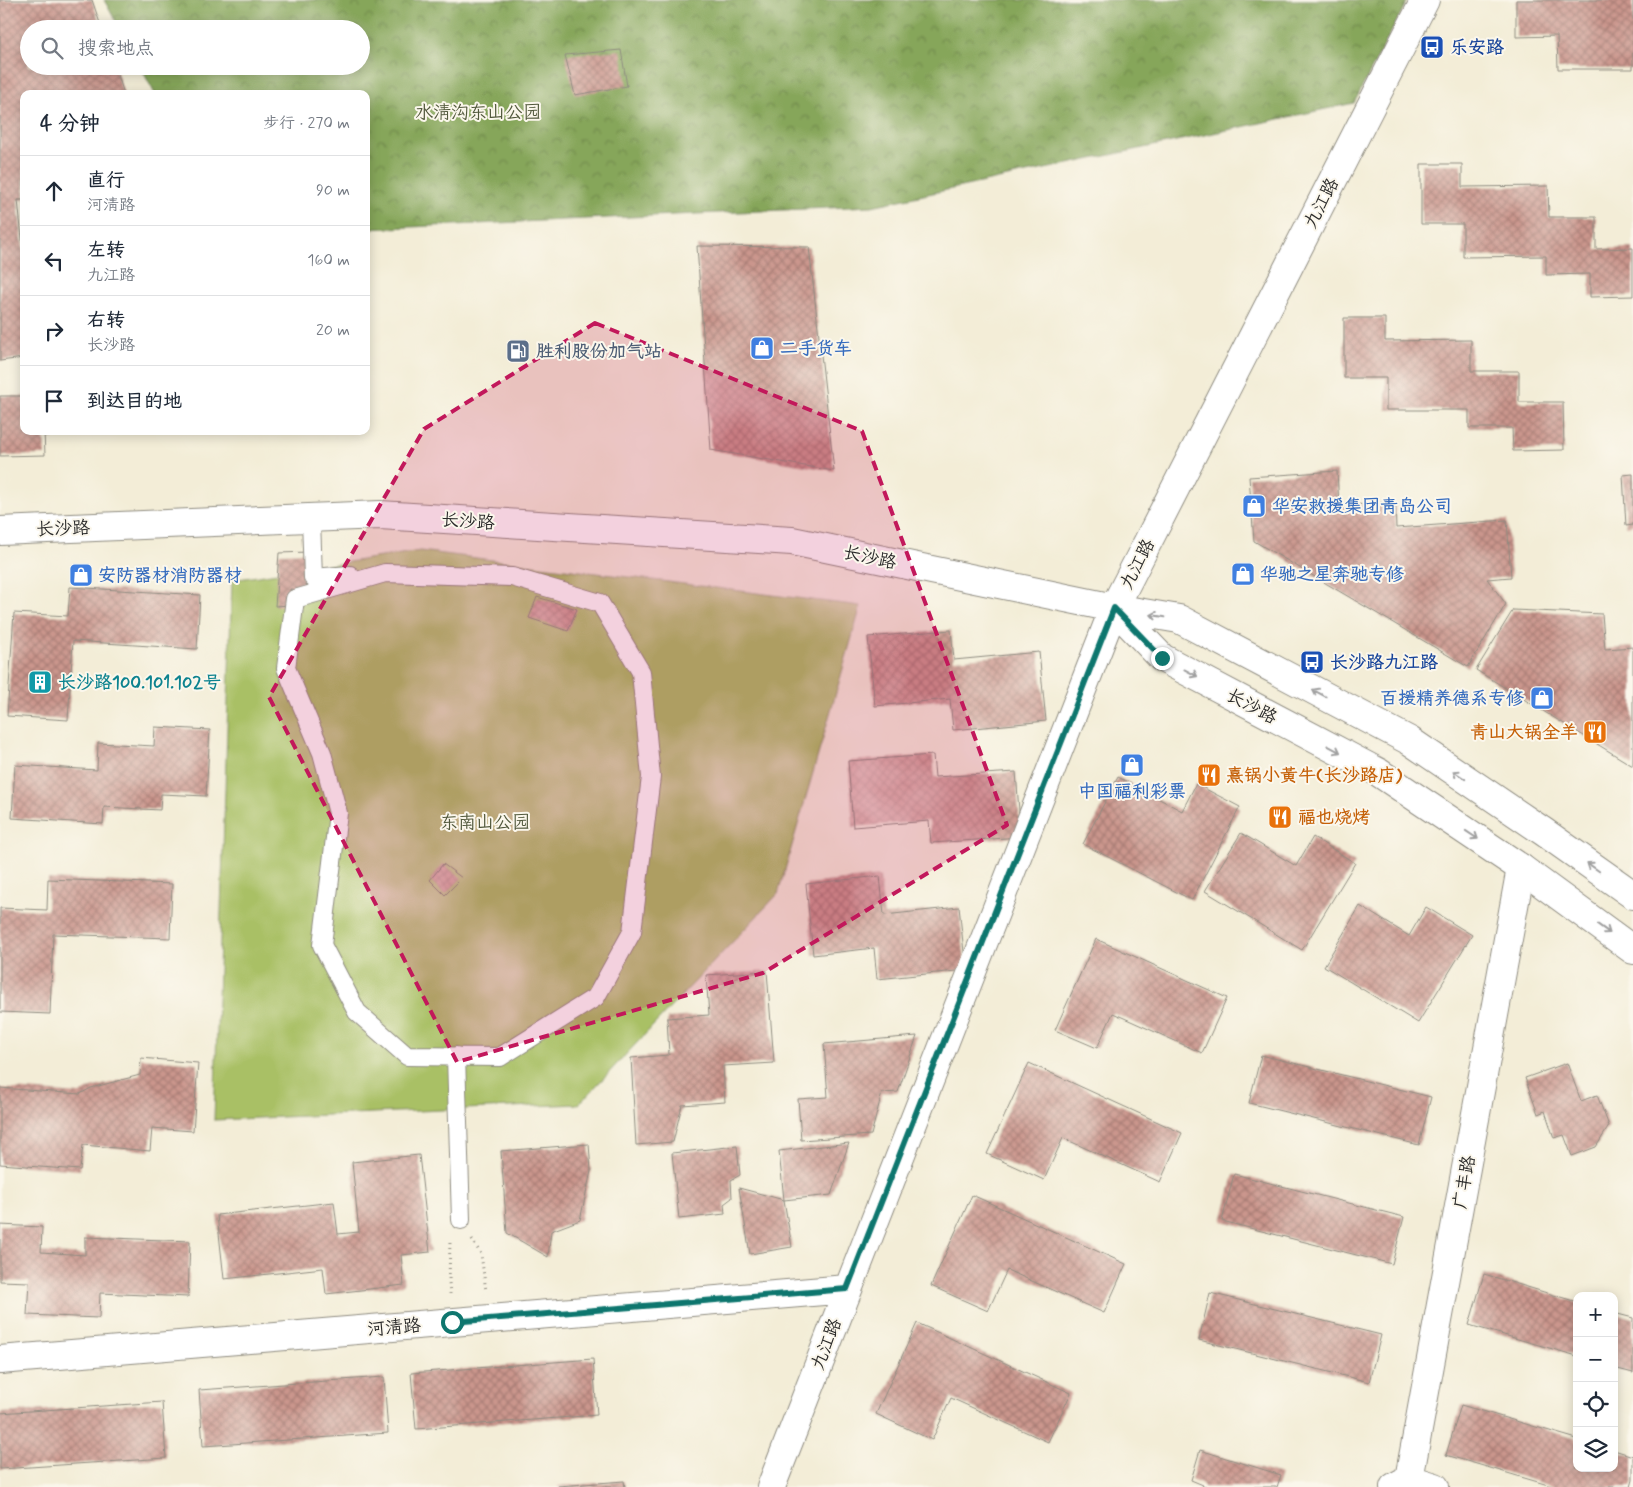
<!DOCTYPE html>
<html lang="zh">
<head>
<meta charset="utf-8">
<style>
  body { margin:0; font-family:Mynerve,"LXGW WenKai TC",sans-serif; background:#f6f6f7; color:#1f2937 }
  .controls { position:absolute; right:15px; bottom:15px; display:grid; overflow:hidden; border-radius:10px; box-shadow:0 2px 12px #0003 }
  .controls button { width:45px; height:45px; display:grid; place-items:center; padding:0; border:0; border-bottom:1px solid #e0e1e3; background:#fff; color:#1f2937; font:25px sans-serif }
  .stop { position:absolute; width:15px; height:15px; margin:-11px; border:4px solid #0f766e; border-radius:50%; background:#fff }
  .stop.end { background:#0f766e; border-color:#fff; box-shadow:0 1px 5px #0008 }
  .list { margin:0; padding:0; list-style:none }
  h2 { display:flex; justify-content:space-between; align-items:center; height:65px; margin:0; padding:0 20px; font-size:21px }
  h2 small { font-size:16px; font-weight:400; color:#747a83 }
  .list li { display:grid; grid-template-columns:32px 1fr auto; gap:15px; align-items:center; box-sizing:border-box; height:70px; padding:0 20px; border-top:1px solid #e0e1e3 }
  .list b { display:block; font-size:19px; white-space:nowrap }
  .list p { margin:0; font-size:16px; white-space:nowrap; color:#747a83 }
  .list em { font-size:16px; font-style:normal; color:#747a83 }
  .icon { flex:none; width:28px; height:28px; fill:none; stroke:currentColor; stroke-width:2; stroke-linecap:round; stroke-linejoin:round }
  .map { position:relative; flex:none; width:1633px; height:1487px; overflow:hidden }
  .search { position:absolute; background:#fff; box-shadow:0 2px 12px #0003; left:20px; top:20px; width:350px; height:55px; display:flex; align-items:center; gap:12px; box-sizing:border-box; padding:0 18px; border-radius:28px; color:#747a83; font-size:19px }
  .panel { position:absolute; background:#fff; box-shadow:0 2px 12px #0003; left:20px; top:90px; width:350px; height:345px; border-radius:10px }
  .map>svg:first-child { display:block }
</style>
</head>
<body>
<div class="map">
<svg width="1633" height="1487" viewBox="0 0 1633 1487">
  <defs>
    <pattern id="forest-crowns" width="20" height="18" patternUnits="userSpaceOnUse" patternTransform="scale(1.25)"><rect width="20" height="18" fill="#86a65a"/><path d="M2 6a3 3 0 1 1 6 0M12 15a3 3 0 1 1 6 0" fill="none" stroke="#6e874b"/></pattern>
    <pattern id="building-cross-hatch" width="8" height="8" patternUnits="userSpaceOnUse" patternTransform="scale(1.25)"><rect width="8" height="8" fill="#cb968d"/><path d="M0 0l8 8M0 8l8-8" fill="none" stroke="#a57b73"/></pattern>
  </defs>
  <rect width="100%" height="100%" fill="#fbf7ec"/>
  <filter id="ink" filterUnits="userSpaceOnUse"><feTurbulence type="fractalNoise" baseFrequency=".02" numOctaves="2"/><feDisplacementMap in="SourceGraphic" scale="10" xChannelSelector="R" yChannelSelector="G"/><feConvolveMatrix kernelMatrix="1 2 1 2 8 2 1 2 1" color-interpolation-filters="sRGB"/></filter>
  <filter id="wash" filterUnits="userSpaceOnUse"><feTurbulence type="fractalNoise" baseFrequency=".0096" numOctaves="4" result="noise"/><feDisplacementMap in="SourceGraphic" scale="20" xChannelSelector="R" yChannelSelector="G"/><feGaussianBlur stdDeviation="1.12" result="paint"/><feColorMatrix in="noise" values="0 0 0 0 0 0 0 0 0 0 0 0 0 0 0 0 0 1.4 0 .05"/><feComposite in="paint" operator="in"/></filter>
  <g filter="url(#wash)">
    <rect width="100%" height="100%" fill="#f3edd7"/>
    <path fill="#a9c065" stroke="#6a7648" d="M420,551L861,606L778,894L579,1104L214,1120L232,580Z"/>
    <path fill="url(#forest-crowns)" stroke="#586842" d="M104,0H1408L1354,103L872,206L366,229V94H155L140,66H361V29H120Z"/>
    <g id="blocks">
      <path fill="url(#building-cross-hatch)" d="M0,0H92L102,29H29V66H115L124,94H24V200H18L24,258V358L0,361Z
        M1516,0H1633V69H1558L1557,36L1516,37Z
        M621,50L627,86L575,95L565,55Z
        M1421,164H1462V187L1548,186L1549,217H1596V249L1633,248V296L1590,297V274L1546,275V256L1463,257V224H1421Z
        M697,246L809,247L834,471L711,450Z
        M1344,318H1385V341L1471,340V371H1519V402H1563L1564,450L1513,451L1512,428H1469V410H1386V378H1344Z
        M0,396H24V431H44L45,455L0,456Z
        M45,431H81V433L45,436Z
        M1337,471L1339,506L1395,502L1396,528L1507,520L1511,577L1487,579L1506,604L1468,667L1254,541L1249,477Z
        M1633,474V525L1626,526L1623,475Z
        M308,552V591L290,589V605L275,606L279,553Z
        M70,587L200,595L197,649L73,641L68,720L7,716L14,613L68,616Z
        M537,597L577,609L568,631L529,618Z
        M1513,610L1602,614L1605,649L1633,647V766L1476,670Z
        M951,630L954,660L1039,652L1046,721L953,730L950,699L875,706L868,637Z
        M155,727L210,730L206,796L161,794L160,810L104,807L103,824L12,818L15,765L97,770L98,743L154,746Z
        M933,755L935,777L1016,772L1021,837L931,843L929,821L853,827L848,761Z
        M1118,777L1182,811L1196,784L1240,807L1192,900L1083,844Z
        M1241,833L1296,866L1313,837L1355,863L1302,950L1205,891Z
        M443,864L462,878L445,895L430,880Z
        M880,876L884,915L959,907L966,970L877,979L874,948L813,955L806,884Z
        M48,879L172,884L170,938L53,934L50,1014L0,1012V908L47,910Z
        M1360,906L1409,936L1426,907L1472,935L1418,1023L1324,966Z
        M1096,939L1227,998L1202,1053L1113,1013L1097,1048L1055,1030Z
        M767,971L774,1063L723,1066L725,1102L682,1105L673,1142L636,1145L631,1058L669,1055L667,1018L709,1015L706,975Z
        M917,1036L898,1092L882,1093L871,1135L801,1140L798,1099L828,1097L824,1044Z
        M1261,1055L1431,1097L1419,1145L1249,1103Z
        M141,1058L198,1063L193,1131L152,1128L150,1151L83,1145L80,1170L0,1164V1088L80,1094L91,1088L140,1075Z
        M1029,1063L1182,1133L1160,1182L1063,1138L1044,1180L987,1154Z
        M1567,1063L1581,1101L1597,1095L1609,1126L1596,1147L1572,1156L1564,1135L1554,1138L1545,1111L1538,1114L1525,1078Z
        M849,1143L831,1195L784,1200L779,1151Z
        M589,1144L591,1171L580,1220L551,1231L548,1257L507,1233L501,1151Z
        M737,1146L740,1175L731,1180L732,1198L724,1204L725,1214L679,1219L672,1153Z
        M419,1155L430,1252L401,1255L404,1285L326,1294L323,1268L224,1279L217,1215L334,1202L338,1234L359,1232L352,1162Z
        M1234,1174L1404,1217L1392,1264L1222,1221Z
        M739,1188L784,1200L792,1247L750,1254Z
        M972,1195L1126,1264L1104,1313L1007,1270L988,1311L931,1286Z
        M0,1225L42,1227L41,1252L85,1255V1237L190,1241L188,1297L100,1293L99,1318L27,1315L29,1282L0,1281Z
        M1484,1274L1577,1302V1356L1469,1325Z
        M1210,1293L1381,1335L1369,1382L1199,1340Z
        M1614,1313L1633,1318V1373L1614,1368Z
        M917,1323L1071,1393L1048,1442L951,1398L932,1440L876,1414Z
        M593,1359L597,1415L416,1429L411,1373Z
        M384,1377L388,1433L203,1446L199,1390Z
        M162,1402L166,1458L0,1469V1413Z
        M1461,1405L1577,1439V1468H1614V1450L1633,1456V1480L1631,1487H1555L1446,1455Z
        M1200,1450L1281,1475L1277,1487H1202L1203,1485L1191,1480Z
        M624,1481L625,1487H558V1486Z"/>
    </g>
  </g>
  <g filter="url(#ink)">
    <use href="#blocks" fill-opacity="0" stroke="#8f8c81" stroke-width="1"/>
    <g fill="none" stroke-linecap="round" stroke-linejoin="round">
      <g stroke="#8f8c81" stroke-width="20">
        <path id="lane" d="M311,519L313,578L350,575
          M385,573L512,577L600,603L641,672L651,777L632,932L596,997L500,1057L407,1056L357,1012L322,945L338,813L322,753L286,668L295,599Z
          M456,1056L461,1220"/>
      </g>
      <g stroke="#8f8c81" stroke-width="30">
        <path id="street" d="M1409,1479L1435,1487
          M1394,1487L1409,1479L1521,868"/>
      </g>
      <g stroke="#8f8c81" stroke-width="30">
        <path id="secondary" d="M0,531L380,515L792,541L1114,608L1179,619L1410,741L1544,832L1633,895
          M1114,608L1162,658L1378,772L1521,868L1633,950
          M0,1360L847,1289
          M771,1487L1114,608L1425,0"/>
      </g>
      <path stroke="#8f8c81" stroke-width="3" stroke-dasharray="1 4" stroke-linecap="butt" d="M472,1240L481,1254L486,1291
        M450,1294L449,1282L450,1241"/>
      <use href="#lane" stroke="#fff" stroke-width="18"/>
      <use href="#street" stroke="#fff" stroke-width="28"/>
      <use href="#secondary" stroke="#fff" stroke-width="28"/>
    </g>
    <defs><path id="oneway-shaft" d="M-6 0H5M1.5-3L5.5 0L1.5 3" fill="none" stroke-width="1.6" stroke-linecap="round" stroke-linejoin="round" transform="scale(1.25)"/></defs>
    <g stroke="#a0a0a0">
      <use href="#oneway-shaft" transform="translate(1158 616) rotate(-170)"/>
      <use href="#oneway-shaft" transform="translate(1191 673) rotate(28)"/>
      <use href="#oneway-shaft" transform="translate(1319 693) rotate(-152)"/>
      <use href="#oneway-shaft" transform="translate(1334 749) rotate(28)"/>
      <use href="#oneway-shaft" transform="translate(1459 775) rotate(-146)"/>
      <use href="#oneway-shaft" transform="translate(1472 835) rotate(34)"/>
      <use href="#oneway-shaft" transform="translate(1593 867) rotate(-145)"/>
      <use href="#oneway-shaft" transform="translate(1604 929) rotate(36)"/>
    </g>
  </g>
  <g fill="none" stroke-linecap="round" stroke-linejoin="round" filter="url(#ink)">
    <path stroke="#0f766e" stroke-width="6" d="M452,1322L847,1289L1114,608L1162,658"/>
  </g>
  <path fill="#c2185b" fill-opacity="0.2" stroke="#c2185b" stroke-width="4" stroke-dasharray="10 6" stroke-linejoin="round" d="M595,323L862,431L1007,825L763,973L457,1062L269,697L424,429Z"/>
  <defs>
    <g id="bus-square" transform="scale(1.25)"><rect x="-9" y="-9" width="18" height="18" rx="4" fill="#1a4fb4" stroke="#fbf7ec"/><path d="M-5-6H5V4H4V6H2V4H-2V6H-4V4H-5ZM-3.5-4V0h7V-4ZM-3.5 1.2v1.5H-2V1.2ZM2 1.2v1.5H3.5V1.2Z" fill="#fff"/></g>
    <g id="shop-square" transform="scale(1.25)"><rect x="-9" y="-9" width="18" height="18" rx="4" fill="#3f7fe0" stroke="#fbf7ec"/><path d="M-5-2.5h2.3a2.7 3.5 0 0 1 5.4 0H5L5.5 6h-11ZM-1.5-2.5h3a1.5 2.3 0 0 0-3 0Z" fill="#fff"/></g>
    <g id="fuel-square" transform="scale(1.25)"><rect x="-9" y="-9" width="18" height="18" rx="4" fill="#5c6f8a" stroke="#fbf7ec"/><path d="M-5.5-6h7V0h2V4h1.3V-2.5L3-4.5l.8-.8L6-3V5H2.5V1h-1V6h-7ZM-4.2-4.7v3.2H.2V-4.7Z" fill="#fff"/></g>
    <g id="building-square" transform="scale(1.25)"><rect x="-9" y="-9" width="18" height="18" rx="4" fill="#0f9aa8" stroke="#fbf7ec"/><path d="M-4-6H4V6H1V3H-1V6H-4ZM-2.5-4.3h1.7v1.8h-1.7ZM.8-4.3h1.7v1.8H.8ZM-2.5-1h1.7V.8h-1.7ZM.8-1h1.7V.8H.8Z" fill="#fff"/></g>
    <g id="restaurant-square" transform="scale(1.25)"><rect x="-9" y="-9" width="18" height="18" rx="4" fill="#e8710a" stroke="#fbf7ec"/><path d="M-5-6h1v4h1v-4h1v4h1v-4h1v5L-1.5 .5V6h-2V.5L-5-1ZM5-6V6H3V1.5H1.5Q1.5-4 5-6Z" fill="#fff"/></g>
  </defs>
  <g fill-rule="evenodd">
    <use href="#bus-square" x="1432" y="47"/>
    <use href="#shop-square" x="762" y="348"/>
    <use href="#fuel-square" x="518" y="351"/>
    <use href="#shop-square" x="1254" y="506"/>
    <use href="#shop-square" x="1243" y="574"/>
    <use href="#shop-square" x="81" y="575"/>
    <use href="#bus-square" x="1312" y="662"/>
    <use href="#building-square" x="40" y="682"/>
    <use href="#shop-square" x="1542" y="698"/>
    <use href="#restaurant-square" x="1595" y="732"/>
    <use href="#shop-square" x="1132" y="765"/>
    <use href="#restaurant-square" x="1209" y="775"/>
    <use href="#restaurant-square" x="1280" y="817"/>
  </g>
  <g text-anchor="middle" stroke-width="4" stroke-linejoin="round" paint-order="stroke">
    <g font-size="18" font-weight="bold" fill="#164399" stroke="#fbf7ec" text-anchor="start">
      <text x="1450" y="53">乐安路</text>
      <text x="1330" y="668">长沙路九江路</text>
    </g>
    <g font-size="18" fill="#51583c" stroke="#fbf7ec">
      <text x="478" y="118">水清沟东山公园</text>
      <text x="485" y="828">东南山公园</text>
    </g>
    <g font-size="18" fill="#2b2b2b" stroke="#fbf7ec">
      <text transform="translate(1321 203) rotate(-63)" y="6">九江路</text>
      <text transform="translate(468 521) rotate(4)" y="6">长沙路</text>
      <text transform="translate(63 528) rotate(-2)" y="6">长沙路</text>
      <text transform="translate(870 557) rotate(12)" y="6">长沙路</text>
      <text transform="translate(1137 564) rotate(-63)" y="6">九江路</text>
      <text transform="translate(1252 706) rotate(28)" y="6">长沙路</text>
      <text transform="translate(1464 1182) rotate(-80)" y="6">广丰路</text>
      <text transform="translate(394 1327) rotate(-5)" y="6">河清路</text>
      <text transform="translate(826 1344) rotate(-69)" y="6">九江路</text>
    </g>
    <g font-size="18" font-weight="bold" fill="#366cbe" stroke="#fbf7ec" text-anchor="start">
      <text x="780" y="354">二手货车</text>
      <text x="1272" y="512">华安救援集团青岛公司</text>
      <text x="1260" y="580">华驰之星奔驰专修</text>
      <text x="98" y="581">安防器材消防器材</text>
      <text x="1524" y="704" text-anchor="end">百援精养德系专修</text>
      <text x="1132" y="797" text-anchor="middle">中国福利彩票</text>
    </g>
    <g font-size="18" font-weight="bold" fill="#4e5e75" stroke="#fbf7ec" text-anchor="start">
      <text x="536" y="357">胜利股份加气站</text>
    </g>
    <g font-size="18" font-weight="bold" fill="#0d838f" stroke="#fbf7ec" text-anchor="start">
      <text x="58" y="688">长沙路100.101.102号</text>
    </g>
    <g font-size="18" font-weight="bold" fill="#c56008" stroke="#fbf7ec" text-anchor="start">
      <text x="1578" y="738" text-anchor="end">青山大锅全羊</text>
      <text x="1226" y="781">熹锅小黄牛(长沙路店)</text>
      <text x="1298" y="823">福也烧烤</text>
    </g>
  </g>
</svg>
<div class="controls">
<button>+</button>
<button>−</button>
<button><svg class="icon" aria-label="locate" viewBox="0 0 24 24"><circle cx="12" cy="12" r="6"/><path d="M12 2v4M12 18v4M2 12h4M18 12h4"/></svg></button>
<button><svg class="icon" aria-label="layers" viewBox="0 0 24 24"><path d="M12 4l9 5-9 5-9-5zM3 14l9 5 9-5"/></svg></button>
</div>
<div class="stop" style="left:452px;top:1322px"></div>
<div class="stop end" style="left:1162px;top:658px"></div>
<div class="search"><svg class="icon" aria-label="search" viewBox="0 0 24 24"><circle cx="10" cy="10" r="6"/><path d="M15 15l6 6"/></svg>搜索地点</div>
<section class="panel">
<h2>4 分钟<small>步行 · 270 m</small></h2>
<ul class="list">
<li><svg class="icon" aria-label="ahead" viewBox="0 0 24 24"><path d="M12 20V5M6 11l6-6 6 6"/></svg><div><b>直行</b><p>河清路</p></div><em>90 m</em></li>
<li><svg class="icon" aria-label="left" viewBox="0 0 24 24"><path d="M17 20v-9H6M10 6l-5 5 5 5"/></svg><div><b>左转</b><p>九江路</p></div><em>160 m</em></li>
<li><svg class="icon" aria-label="right" viewBox="0 0 24 24"><path d="M7 20v-9h11M14 6l5 5-5 5"/></svg><div><b>右转</b><p>长沙路</p></div><em>20 m</em></li>
<li><svg class="icon" aria-label="arrive" viewBox="0 0 24 24"><path d="M6 21V4h12l-3 4 3 4H6"/></svg><div><b>到达目的地</b></div></li>
</ul>
</section>
</div>
</body>
</html>
